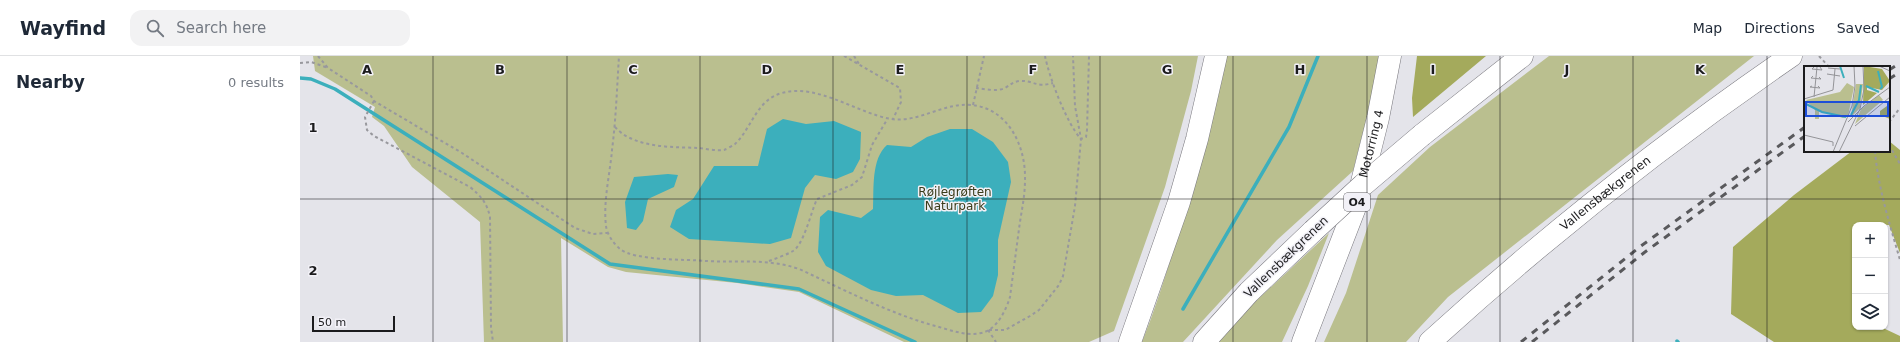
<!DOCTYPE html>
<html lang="en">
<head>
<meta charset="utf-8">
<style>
  body { margin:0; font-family:"DejaVu Sans",sans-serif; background:#f2f2f3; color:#1f2937 }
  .controls { position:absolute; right:12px; bottom:12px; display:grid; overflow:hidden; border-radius:8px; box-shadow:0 1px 3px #0004 }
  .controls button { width:36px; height:36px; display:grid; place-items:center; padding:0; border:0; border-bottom:1px solid #e0e1e3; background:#fff; color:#1f2937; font:20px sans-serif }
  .scale { position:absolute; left:12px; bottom:10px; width:83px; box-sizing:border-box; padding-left:4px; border:2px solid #1b1b1d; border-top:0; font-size:11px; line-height:14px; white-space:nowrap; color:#1b1b1d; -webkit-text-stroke:3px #f2f1f7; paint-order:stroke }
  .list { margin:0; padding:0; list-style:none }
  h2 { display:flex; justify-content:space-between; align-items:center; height:52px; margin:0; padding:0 16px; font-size:17px }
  h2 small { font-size:13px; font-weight:400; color:#747a83 }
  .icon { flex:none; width:22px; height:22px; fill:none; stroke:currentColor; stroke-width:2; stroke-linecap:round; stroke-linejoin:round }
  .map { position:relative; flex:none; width:1600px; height:286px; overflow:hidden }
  header { display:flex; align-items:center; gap:24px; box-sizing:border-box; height:56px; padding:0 20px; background:#fff; border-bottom:1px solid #e0e1e3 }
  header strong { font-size:19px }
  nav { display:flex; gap:22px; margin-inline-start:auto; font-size:14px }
  .search { width:280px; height:36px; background:#f2f2f3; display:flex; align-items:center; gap:10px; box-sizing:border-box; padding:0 14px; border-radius:12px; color:#747a83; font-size:15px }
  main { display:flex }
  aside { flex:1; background:#fff }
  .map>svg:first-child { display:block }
</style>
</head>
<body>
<header>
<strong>Wayfind</strong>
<div class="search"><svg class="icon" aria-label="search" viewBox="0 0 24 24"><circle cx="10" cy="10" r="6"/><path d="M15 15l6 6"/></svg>Search here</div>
<nav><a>Map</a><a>Directions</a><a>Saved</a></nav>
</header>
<main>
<aside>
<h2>Nearby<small>0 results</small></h2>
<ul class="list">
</ul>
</aside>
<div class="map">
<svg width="1600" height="286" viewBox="0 0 1600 286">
  <rect width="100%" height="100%" fill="#e4e4ea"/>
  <path fill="#babf8f" d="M13,0H898L891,35L865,131L814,275L789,286H604L499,236L437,227L326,216L308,211L261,182L263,286H184L180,166L112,111L84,70L72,61L75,51L15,15Z
    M927,0H1081L1072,41L1053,115L977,184L883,286H842C857,249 868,211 880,173C898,116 915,59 927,0Z
    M1249,0H1454L1148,241L1106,286H1024L1046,237L1078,139L1130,91Z
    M1029,177L1008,230L982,286H912Z"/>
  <path fill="#a4aa5c" d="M1117,0H1186L1113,61L1112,42Z
    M1589,85L1600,94V197L1589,169H1555V271H1581L1600,280V286H1474L1431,258L1433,191L1494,139L1552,95H1589Z"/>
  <path fill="#3cafbc" d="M483,63L506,68L534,65L561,76L560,103L553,116L536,123L515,119L505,132L491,182L470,188L389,183L370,171L376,154L393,143L414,110H458L467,73Z
    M650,73H672L693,86L708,106L711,126L698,184V219L693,240L681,256L658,257L623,239L596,240L571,234L526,210L518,196L520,161L528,154L561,162L573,153C574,133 571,103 587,89L611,91L627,81Z
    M368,118L378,119L374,131L348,143L343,165L336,174L327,172L325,146L334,121Z"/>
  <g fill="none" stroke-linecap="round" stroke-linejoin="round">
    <path stroke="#3cafbc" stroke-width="3.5" d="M0,22L11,23L35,33L310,208L499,233L615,286
      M883,253L989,71L1018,0
      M1377,285L1378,286"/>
    <g stroke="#79787e" stroke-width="23">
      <g id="highway">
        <path d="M1122,79L1222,0"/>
        <path d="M830,286L879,146L897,83L916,0"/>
        <path d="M904,286L949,236L1013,175"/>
        <path id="s1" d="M1003,286L1057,146L1078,62L1090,0"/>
        <path id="s2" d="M1130,286C1244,182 1364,87 1491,0"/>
      </g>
    </g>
    <path stroke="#98989d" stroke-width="2" stroke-dasharray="3 3" stroke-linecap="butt" d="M18,0L28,12L71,40L74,45L162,97L275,172L293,178L307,177
      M544,0L600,32L601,46L593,63
      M554,0L559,8
      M745,0C749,21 767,68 781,83L786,81L787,74L789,0
      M1519,0L1529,11
      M0,7L11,6L28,12
      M676,32C685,33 697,36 705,32C710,29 713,26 719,25C733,24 736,32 753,27
      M74,45L65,61L67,74L74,80L170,131C181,140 187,147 190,161L191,271L193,286
      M673,49L684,0
      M1589,66L1600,52
      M315,71C319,75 324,80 330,82C351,92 377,91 399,92C407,93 416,95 424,94C427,93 432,90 435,88C452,72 456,44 482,37C517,27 557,57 591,63C619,67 644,46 672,49C709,53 726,91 725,124C725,141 721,157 719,173C716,196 713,218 710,241C706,254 697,274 681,277C667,280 653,275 639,271C590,258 545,234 499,213C467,202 439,207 406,205C386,203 335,205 320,193C313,187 307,178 306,170C303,145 310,118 312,94C316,63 317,31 319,0
      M1589,89L1600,108
      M1575,95C1578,132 1590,169 1600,204
      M469,205C477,202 486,199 493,195C504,188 511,156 517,143L552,129L562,121L572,89L588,62
      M688,274L696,286
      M689,274H705L730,260L739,254L759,229L763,220L775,150L781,83L775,50L773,0"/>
    <use href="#highway" stroke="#fff" stroke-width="22"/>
    <path stroke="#59595c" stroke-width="3" stroke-dasharray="7 7" stroke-linecap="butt" d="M1589,14L1600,7
      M1589,23L1600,16
      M1221,286L1341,190L1505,71
      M1232,286L1345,196L1505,80"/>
    <g stroke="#79787e" stroke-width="23" stroke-linecap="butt">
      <path id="highway-bridge" d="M1013,175L1063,129L1122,79"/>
    </g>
    <use href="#highway-bridge" stroke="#fff" stroke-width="22"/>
  </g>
  <path fill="none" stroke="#1b1b1d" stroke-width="1" stroke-opacity="0.55" d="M133,0V286M267,0V286M400,0V286M533,0V286M667,0V286M800,0V286M933,0V286M1067,0V286M1200,0V286M1333,0V286M1467,0V286M0,143H1600"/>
  <g text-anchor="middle" stroke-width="3" stroke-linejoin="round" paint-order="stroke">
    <rect fill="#f2f1f7" stroke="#5c5b5e" stroke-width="1" x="1044" y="137" width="26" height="18" rx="3"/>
    <g font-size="11" font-weight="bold" fill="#1b1b1d">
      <text x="1057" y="150">O4</text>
    </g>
    <g font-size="12" fill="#1b1b1d" stroke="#f2f1f7">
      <text dy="4" stroke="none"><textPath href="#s1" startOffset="210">Motorring 4</textPath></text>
      <text dy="4" stroke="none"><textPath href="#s2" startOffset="230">Vallensbækgrenen</textPath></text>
      <text transform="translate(986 201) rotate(-44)" y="4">Vallensbækgrenen</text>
    </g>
    <g font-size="12" fill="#393b19" stroke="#f2f1f7">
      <text x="655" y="140">Røjlegrøften<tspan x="655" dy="14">Naturpark</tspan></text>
    </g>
  </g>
  <g transform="translate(1504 10)">
    <rect width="86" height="86" fill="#e4e4ea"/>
    <path d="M43,17L50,21L44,50L39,52L15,45V53H11V44L2,34L36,26ZM52,18H59L56,42L47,51ZM75,29L79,34L51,58L57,43Z" fill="#babf8f"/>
    <path d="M60,0L78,3L86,15L78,24L63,21V24L73,27L59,39ZM83,40L86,42V53L76,49V45Z" fill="#a4aa5c"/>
    <path fill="none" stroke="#3cafbc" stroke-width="2" d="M36,0L40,12M74,5L78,21L76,23M62,20L75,26M0,37L18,46L42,51M47,49L55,34L57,19M73,50H86"/>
    <path fill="none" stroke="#949498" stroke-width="1" d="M75,0L86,5M10,1L8,3L18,4L16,1M24,2L36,3M23,8L36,10M9,10L7,12L17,13L15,11M8,20L6,21L16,22L14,20M10,31L13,1M0,33L29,24L31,3M44,56L60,40L86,21M51,60L86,31M0,69L29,76V80M29,86L48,40L51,20L50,0M35,86L56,43L60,23L59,0"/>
    <path fill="#1d4ed8" fill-opacity="0.15" stroke="#1d4ed8" stroke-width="2" d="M2,36H84V50H2Z"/>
    <rect width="86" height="86" fill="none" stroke="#1b1b1d" stroke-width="2"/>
  </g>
  <g font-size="13" text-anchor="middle" font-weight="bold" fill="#1b1b1d" stroke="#f2f1f7" stroke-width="3" stroke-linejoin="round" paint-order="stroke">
    <text x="67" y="18">A</text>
    <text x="200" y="18">B</text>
    <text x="333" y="18">C</text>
    <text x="467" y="18">D</text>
    <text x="600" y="18">E</text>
    <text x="733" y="18">F</text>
    <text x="867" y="18">G</text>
    <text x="1000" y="18">H</text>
    <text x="1133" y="18">I</text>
    <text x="1267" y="18">J</text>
    <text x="1400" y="18">K</text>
    <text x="13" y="76">1</text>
    <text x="13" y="219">2</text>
  </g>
</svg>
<div class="controls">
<button>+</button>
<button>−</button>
<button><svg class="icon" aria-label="layers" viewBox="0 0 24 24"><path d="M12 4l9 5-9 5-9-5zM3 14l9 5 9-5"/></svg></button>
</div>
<div class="scale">50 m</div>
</div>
</main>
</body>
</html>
